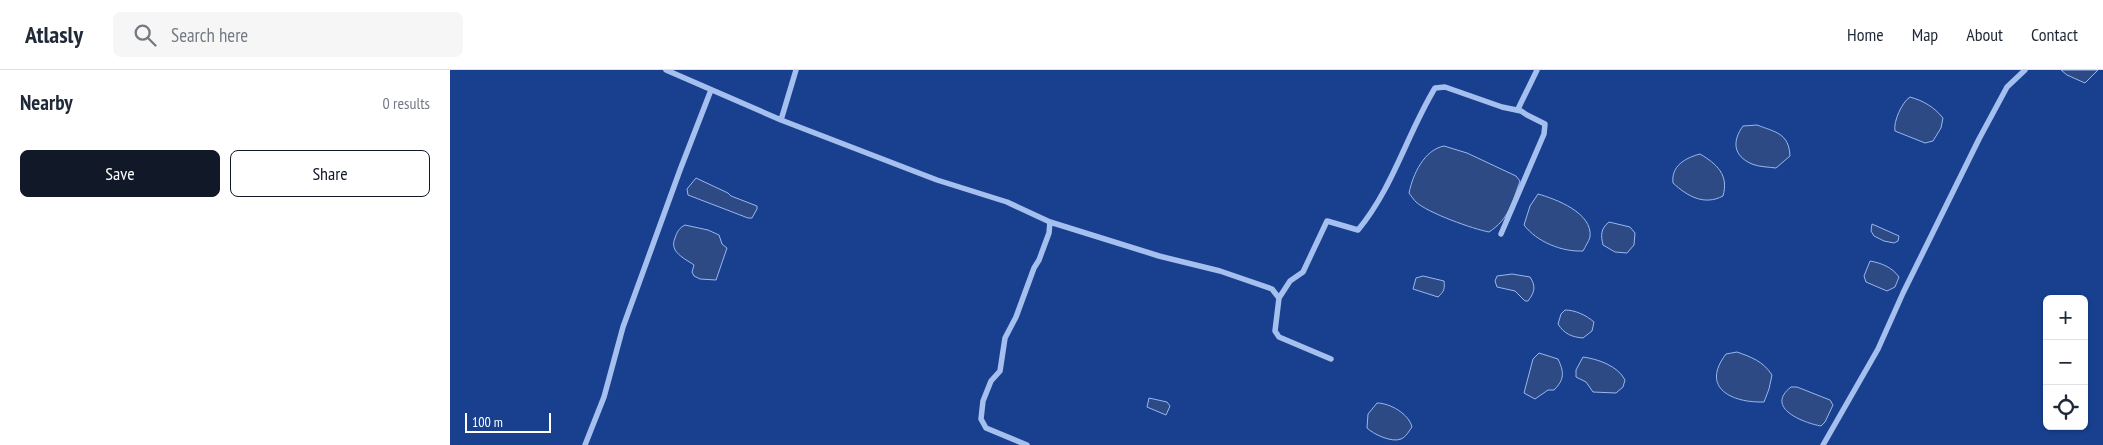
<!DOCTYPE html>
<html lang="en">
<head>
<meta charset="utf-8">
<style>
  body { margin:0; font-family:"PT Sans Narrow",sans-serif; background:#f6f6f7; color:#1f2937 }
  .controls { position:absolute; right:15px; bottom:15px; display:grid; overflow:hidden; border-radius:8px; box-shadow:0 1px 4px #0004 }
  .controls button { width:45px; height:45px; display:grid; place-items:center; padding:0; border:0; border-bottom:1px solid #e0e1e3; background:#fff; color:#1f2937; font:25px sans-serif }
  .scale { position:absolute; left:15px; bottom:12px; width:86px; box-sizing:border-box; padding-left:5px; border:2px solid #fff; border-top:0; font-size:14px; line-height:18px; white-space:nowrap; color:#fff; -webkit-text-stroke:4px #18408f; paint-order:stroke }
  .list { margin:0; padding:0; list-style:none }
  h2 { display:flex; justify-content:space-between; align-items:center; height:65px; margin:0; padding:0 20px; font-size:21px }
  h2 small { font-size:16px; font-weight:400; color:#747a83 }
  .actions { display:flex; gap:10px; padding:15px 20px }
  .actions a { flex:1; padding:11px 0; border:1px solid #111827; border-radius:8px; text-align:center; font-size:18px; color:#111827 }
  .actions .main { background:#111827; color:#fff }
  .icon { flex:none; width:28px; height:28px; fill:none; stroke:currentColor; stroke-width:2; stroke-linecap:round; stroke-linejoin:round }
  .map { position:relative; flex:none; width:1653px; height:375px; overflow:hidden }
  header { display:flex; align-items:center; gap:30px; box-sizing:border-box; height:70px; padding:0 25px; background:#fff; border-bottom:1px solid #e0e1e3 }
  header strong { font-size:24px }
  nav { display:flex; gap:28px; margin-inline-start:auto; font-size:18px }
  .search { width:350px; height:45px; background:#f6f6f7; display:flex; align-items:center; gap:12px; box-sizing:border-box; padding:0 18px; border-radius:8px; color:#747a83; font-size:19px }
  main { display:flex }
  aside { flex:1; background:#fff }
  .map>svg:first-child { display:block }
</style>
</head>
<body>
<header>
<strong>Atlasly</strong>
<div class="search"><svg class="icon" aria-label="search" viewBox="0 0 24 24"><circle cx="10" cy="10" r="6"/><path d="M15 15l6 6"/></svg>Search here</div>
<nav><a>Home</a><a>Map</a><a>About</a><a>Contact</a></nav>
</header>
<main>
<aside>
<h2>Nearby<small>0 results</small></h2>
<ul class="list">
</ul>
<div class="actions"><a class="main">Save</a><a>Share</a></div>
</aside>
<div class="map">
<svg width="1653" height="375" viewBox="0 0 1653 375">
  <rect width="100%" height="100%" fill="#18408f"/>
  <path fill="#2d4a85" stroke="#97b8f1" d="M1611,0H1648L1635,13L1617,5Z
    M1460,27C1474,31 1484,37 1493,48L1491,58L1483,71L1475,73L1445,61C1443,52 1452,32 1460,27Z
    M1307,55C1325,62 1339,63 1340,86L1326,98C1319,97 1309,97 1302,94C1283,86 1282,71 1293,56Z
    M994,76L1017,83L1066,106L1070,111C1062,133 1059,149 1039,162C1023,159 978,143 966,132C964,130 961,126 959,123C963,104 974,80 994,76Z
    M1250,84C1267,94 1279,105 1273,126C1254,136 1237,126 1223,113C1221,96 1235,88 1250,84Z
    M246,108L278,123L281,126L307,136V139L302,148H298L238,125L237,119Z
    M1088,124C1106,129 1143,143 1140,167C1139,171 1135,177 1133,181C1112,182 1087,172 1074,155L1080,136Z
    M1159,152L1180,157L1185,163L1184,175L1177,183L1165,182L1153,175C1151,166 1150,159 1159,152Z
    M1422,154L1449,166L1448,171L1444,173L1434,171L1424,166L1421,161Z
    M235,155L258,160L269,165L272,174L277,178L266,210L250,209L244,206L242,202L244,195C234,188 219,182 225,168C227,162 229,158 235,155Z
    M1420,191C1431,193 1442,197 1449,207L1445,217L1437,221L1416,212L1414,206Z
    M1062,204L1080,207C1086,216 1085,222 1078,231H1075L1065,221L1047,217L1045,211L1047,206Z
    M973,206L994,211C995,218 994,222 988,227L963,219L966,208Z
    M1115,240C1125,240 1136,245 1144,252L1142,261L1133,268C1122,267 1114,264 1108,254L1111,244Z
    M1287,282C1301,287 1313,291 1322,305L1319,319L1314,332C1282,333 1250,318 1276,284Z
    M1089,283L1108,289C1114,302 1115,309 1104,320H1098L1085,329L1074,323L1083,289Z
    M1133,287C1148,289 1168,296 1175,310L1173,317L1166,323L1143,322L1136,312L1126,307V300Z
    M1341,317H1347L1380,330L1383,335L1375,352L1371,356C1354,353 1314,338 1341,317Z
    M699,328L717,332L720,336L716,345L697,337Z
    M927,333C940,333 959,344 962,357C959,361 956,367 951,369C942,373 923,364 917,358L918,344Z"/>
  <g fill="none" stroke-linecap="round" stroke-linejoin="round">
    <path stroke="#a5bfef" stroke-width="5.5" d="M216,0L331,50L487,110L557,132L600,152L709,186L770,201L822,219L829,228
      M331,50L346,0
      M1051,164L1094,64L1095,54L1077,45L1068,39L1087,0
      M881,289L829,267L825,261L829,228L840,211L853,202L877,151L908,160C943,118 957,64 985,18L995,17L1052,37L1071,41
      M135,375L154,327L173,257L230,100L261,20
      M577,375L536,358L531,349L533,331L541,311L550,301L555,268L566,247L584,198L589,190L599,163L600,152
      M1373,375L1428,279L1453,223L1529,69L1557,17L1575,0"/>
  </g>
</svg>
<div class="controls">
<button>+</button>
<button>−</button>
<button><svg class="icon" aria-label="locate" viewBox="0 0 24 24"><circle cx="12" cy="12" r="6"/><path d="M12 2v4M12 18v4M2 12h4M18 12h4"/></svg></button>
</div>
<div class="scale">100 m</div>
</div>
</main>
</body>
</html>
